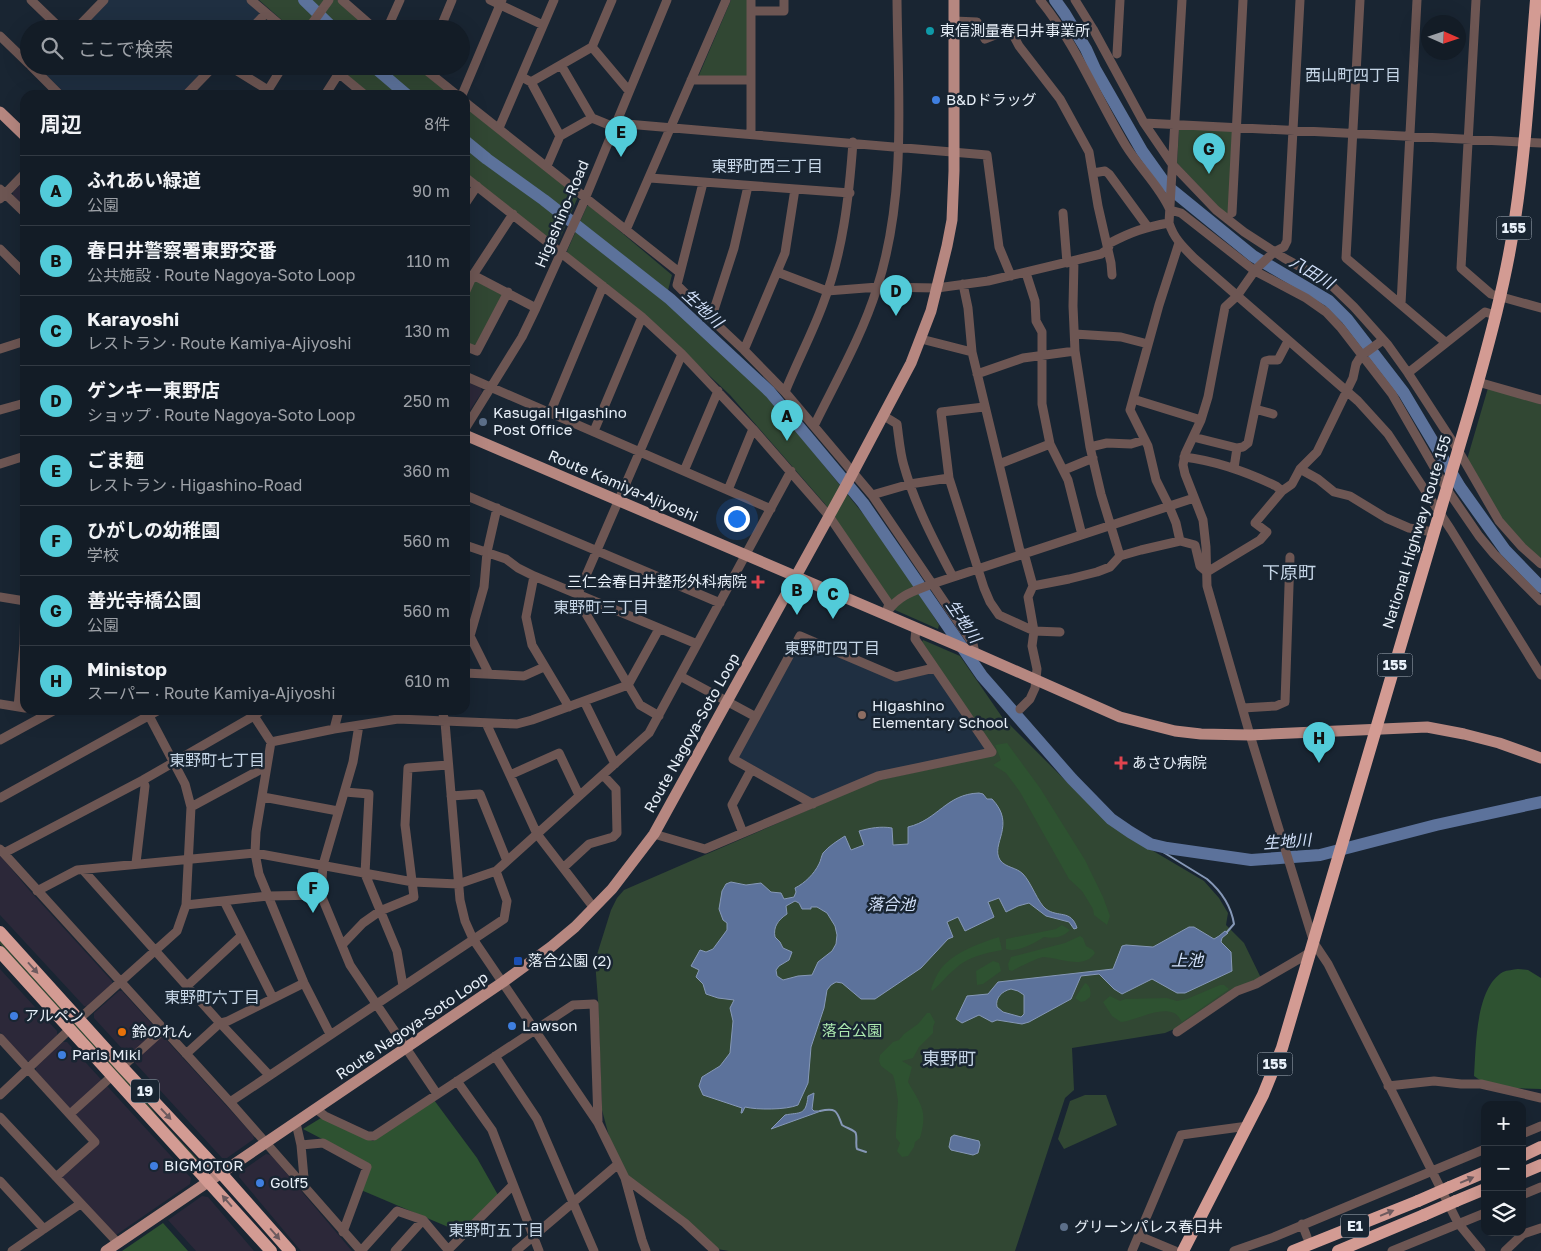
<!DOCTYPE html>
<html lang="ja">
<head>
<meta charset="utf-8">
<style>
  body { margin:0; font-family:"Golos Text","Noto Sans JP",sans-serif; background:#1c252e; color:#f1f3f6 }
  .controls { position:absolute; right:15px; bottom:15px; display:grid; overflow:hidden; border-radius:10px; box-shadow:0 5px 20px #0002 }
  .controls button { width:45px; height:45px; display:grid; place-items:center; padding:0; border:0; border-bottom:1px solid #323a43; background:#131c26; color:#f1f3f6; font:25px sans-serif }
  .compass { position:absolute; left:1421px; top:15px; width:45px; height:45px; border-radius:50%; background:#131c26; box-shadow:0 5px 20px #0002; rotate:93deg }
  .you { position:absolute; left:736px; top:518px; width:18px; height:18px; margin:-12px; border:4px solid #fff; border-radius:50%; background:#1a73e8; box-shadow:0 0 0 8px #1a73e833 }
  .badge { display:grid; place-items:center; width:32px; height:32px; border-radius:50%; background:#52cbd9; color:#111; font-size:16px; font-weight:700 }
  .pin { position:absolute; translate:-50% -41px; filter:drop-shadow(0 1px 2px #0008) }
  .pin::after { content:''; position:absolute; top:26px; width:18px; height:15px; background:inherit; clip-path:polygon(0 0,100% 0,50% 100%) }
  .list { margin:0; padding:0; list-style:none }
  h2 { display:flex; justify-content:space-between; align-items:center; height:65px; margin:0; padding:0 20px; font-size:21px }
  h2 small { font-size:16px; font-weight:400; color:#9da1a7 }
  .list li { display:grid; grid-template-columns:32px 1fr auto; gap:15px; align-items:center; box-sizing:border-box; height:70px; padding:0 20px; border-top:1px solid #323a43 }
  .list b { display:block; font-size:19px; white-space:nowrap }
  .list p { margin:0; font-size:16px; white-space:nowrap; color:#9da1a7 }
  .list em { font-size:16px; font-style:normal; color:#9da1a7 }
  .icon { flex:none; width:28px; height:28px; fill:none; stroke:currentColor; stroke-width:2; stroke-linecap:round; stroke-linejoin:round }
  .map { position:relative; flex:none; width:1541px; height:1251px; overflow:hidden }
  .search { position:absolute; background:#131c26; box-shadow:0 5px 20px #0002; left:20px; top:20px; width:450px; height:55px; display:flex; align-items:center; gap:12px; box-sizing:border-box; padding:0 18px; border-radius:28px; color:#9da1a7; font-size:19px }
  .panel { position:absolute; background:#131c26; box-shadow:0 5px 20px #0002; left:20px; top:90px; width:450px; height:625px; border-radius:15px }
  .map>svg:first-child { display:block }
</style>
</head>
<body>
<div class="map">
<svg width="1541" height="1251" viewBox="0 0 1541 1251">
  <rect width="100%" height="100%" fill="#192532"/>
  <path fill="#2c2839" d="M25,180V208L13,196V192Z
    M465,381L481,388L482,392L465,418Z
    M0,855L30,891L112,981V984L88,1007L84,1006L0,915Z
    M0,969L57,1031V1035L30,1061H26L0,1032Z
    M119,991H122L253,1135L254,1139L227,1158H222L94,1018V1013Z
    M63,1042H67L191,1178L190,1184L116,1235L61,1179V1175L99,1140L36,1071V1067Z
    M266,1154L271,1155L352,1251H301L239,1177L240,1172Z
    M202,1196L208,1197L254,1251H196L168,1220Z"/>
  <path fill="#1f2f41" d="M108,0H247L260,11V14L247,29H81Z
    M45,66H210L182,95H67L43,72V68Z
    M804,641L896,681L933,673L936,674L987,750L812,799L739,759L738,756L801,642Z"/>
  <path fill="#314733" d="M259,0H337L371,29H292Z
    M731,0H748V75L746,78H700L699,75Z
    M337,66H415L451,95H371Z
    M465,106L576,195L577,199L558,243L555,244L465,172Z
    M1182,127L1235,130L1230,219L1177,163L1179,130Z
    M587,206H590L672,275L665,302L750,378L783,415L869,521L908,576L939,625L938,629L895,610L888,597L825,504L730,395L681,349L568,254L567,251Z
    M476,279L503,294L477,347L465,344V299L473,280Z
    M1488,388L1530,399L1541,405V562L1500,519L1466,463Z
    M923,640L960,656L1002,717L1094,809L1114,826L1133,839L1204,881L1219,898L1228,913L1226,925L1244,943L1261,978L1179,1027L1165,1033L1072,1048L1074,1090L1065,1098L1015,1251H729L717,1249L629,1179L610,1140L602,1110L598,1000L595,961L611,910L617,898L624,890L875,781L995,755L921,644Z
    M0,941L135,1088L159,1118L203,1165L202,1166L0,944Z
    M1085,1095H1106L1117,1125L1064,1149L1058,1139L1070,1101Z"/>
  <path fill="#2e5231" d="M1007,743L1040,788L1085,860L1103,897L1110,916L1107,925L1094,915L1093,909L1082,891L1069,879L1020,792L1006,773L993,765L1001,760L995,745Z
    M1062,925L1070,930C1063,937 1055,939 1044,937C1035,943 1017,953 1006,949V939L1056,929Z
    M1080,936L1083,938L1086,946L1093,950L1095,953C1084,970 1060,958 1044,957C1039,957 1017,968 1012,971L1009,970L1008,964L1011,957L1065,943Z
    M999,937L1002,950C985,953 967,957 955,969C947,975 941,984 932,991L931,989C934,981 938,971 944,965C958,951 980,943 999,937Z
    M993,961L999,963L1001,971L983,984L977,985L976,971Z
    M1518,969L1528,970L1541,978V1089C1519,1088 1492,1090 1474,1076C1476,1048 1475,988 1503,972C1507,970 1513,970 1518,969Z
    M1085,983C1091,986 1091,992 1090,997L1085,1001L1081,1002L1075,998Z
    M1220,985H1224L1229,989L1182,1022C1180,1019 1177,1014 1174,1013C1159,1006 1135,1021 1121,1022L1112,1016L1103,1002L1110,996L1120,1001L1125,999L1167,998L1177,1001L1187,999Z
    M927,1013H930L935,1022L933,1027V1033L919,1047L913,1058L902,1061L912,1067L908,1082C921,1105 928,1110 920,1138L915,1142L914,1147L908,1156L902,1157L897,1151L900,1143L896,1138V1132L898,1101L895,1082L893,1075L881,1066L879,1061L880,1055L893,1042L899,1040L904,1034L918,1024Z
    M434,1100L477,1158L498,1195L460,1232L361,1190L370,1164L303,1129L321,1118L373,1141Z
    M163,1223L188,1251H122Z"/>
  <path fill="#5c729b" stroke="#8698b7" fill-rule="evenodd" d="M979,793L983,794L987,799H992C1017,825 990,844 1000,860C1006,868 1016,867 1023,874C1031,882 1038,903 1046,909C1058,918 1071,909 1077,928L1074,929L1069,922L1046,916L1029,903L1018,906L1006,912L999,898L988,902L994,917L965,931L958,917L947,922L953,937L948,939L921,968L875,999H861L842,983L836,982L831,985L827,990L824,1008L811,1047L808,1083L798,1105C786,1110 757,1110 745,1107L742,1113H741L742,1108L703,1095L699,1086L702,1077L720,1066L730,1053L733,1021L730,1008L734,1000L718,998L706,994L703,984L696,977L699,970L691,966L700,950L706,952L713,949L727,930V923L723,920L719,909L722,891L726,884L731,882L746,885L761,883L771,892L781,893L784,899L794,897L796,892L795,888C805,883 814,874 819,864C821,860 821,857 823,853C829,846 837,841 845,836L851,850L864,845L859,831C870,828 881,826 892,828L893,845L908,844V827C938,820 946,794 979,793ZM795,901L799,903L802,909H811V907H817L827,913L835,926L837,935L836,944L832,951L818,962L812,975L798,976L783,980L777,976L776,970L779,966L789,960L792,952L783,948L780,942L775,937C773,927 778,920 787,914L786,906Z
    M1189,927H1194L1214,939L1219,936L1225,931L1228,933L1222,938L1221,942L1231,952L1232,971L1185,993H1177L1152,979L1122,994L1114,989L1099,974L1081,976L1071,999L1029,1022L1022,1024L997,1020L992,1022L979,1015L962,1023L956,1019L967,996L988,994L998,982L1113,969L1122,946L1126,945L1153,947ZM1011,989L1018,991L1024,995V1014L1021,1017L1003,1012L997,1007C995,998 1002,991 1011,989Z
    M814,1093L812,1109L814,1111H821L771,1129L785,1115C800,1112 806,1116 808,1096Z
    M954,1135L979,1141L980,1145L978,1153L973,1155L951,1150L949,1147L951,1137Z"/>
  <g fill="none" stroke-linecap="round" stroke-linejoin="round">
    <path stroke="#8698b7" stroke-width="2" d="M1150,844L1207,879C1221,891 1231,905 1234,924L1227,932
      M820,1111C837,1107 837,1112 842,1125C846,1128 852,1129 855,1132C858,1135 855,1144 857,1149L866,1152"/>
    <path stroke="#5c729b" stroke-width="12" d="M304,0L334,29
      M1055,0L1065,14L1086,49L1095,69L1142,151L1167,186L1253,256L1329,301L1347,319L1404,393L1460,487L1505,550L1541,587
      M373,66L407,95
      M465,141L487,159L544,200L670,299L770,392L863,503L982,676L1072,779L1111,819L1130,832L1150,844L1167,848L1251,860L1320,855L1436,825L1541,802"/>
    <path stroke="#6d5653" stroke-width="9" d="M31,0L61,29
      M251,0L285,29
      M342,0L375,29
      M490,0L543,25
      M612,0L592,47L629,91
      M751,0V134
      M1040,0C1076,44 1097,98 1126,146C1139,167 1161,188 1170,210L1181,213L1255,271L1306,298L1326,312L1341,328L1392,394L1446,488L1479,536L1494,554L1541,601
      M1075,0L1093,29L1144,123L1541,143
      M1182,0L1169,223C1174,239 1184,248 1195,259L1358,401L1388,434L1451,530L1541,675
      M1300,0L1287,241L1284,247L1274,252L1256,269L1237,296L1225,307L1208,397L1201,420L1185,454L1183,465L1185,474L1203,520L1206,547L1207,586L1250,735L1314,943L1328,964L1458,1223L1481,1251
      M1360,0L1346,258L1445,342
      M1476,0L1461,268L1491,294L1541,308
      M751,11H784V0
      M954,21L977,22L985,39L1010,29L1019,46L1060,99L1089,152L1098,206L1111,263L1112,275
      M76,29L104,0
      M251,29L266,13
      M308,29L329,0
      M387,29L400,0
      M440,29L452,0
      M0,36L29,64
      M1117,54L1120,0
      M561,65L592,118L614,127
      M31,66L60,95
      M229,66L268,90
      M330,66L365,95
      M421,66L457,95
      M522,77L531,82L592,47
      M691,80H751
      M531,82L560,136
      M186,95L214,66
      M265,95L283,66
      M325,95L339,73
      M462,95L502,0
      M465,102L679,272
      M615,123L987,155L999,247L1011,276
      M1144,123L1172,164L1216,210L1244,232L1284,258L1328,282L1354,307L1388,345L1408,373L1458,450L1499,521L1522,547L1541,564
      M499,128L554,0
      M547,166L560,136L592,118
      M1093,173L1105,171L1109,174L1147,226
      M465,177L642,317L682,354L753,429L829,516L889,604L885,615
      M650,178L850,193
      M703,183L677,285L711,319L744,350L785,392L872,495L973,644L975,653
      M0,189L25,213
      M0,199L25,173
      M465,204L477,186
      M1063,213L1067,263
      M1232,213L1243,0
      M626,230L726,0
      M1179,243L1159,305L1130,410L1148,446L1156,480L1169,506L1176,523L1180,541
      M0,249L25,274
      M1074,261L1073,306L1075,351L1090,447L1101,494L1120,556
      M777,272L827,291L878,287L937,288L988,281L1101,254L1108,249L1110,243C1131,232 1145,227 1169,223
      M1026,273L1035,301L1036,321L1042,332V404L1050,444L1068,480L1082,535
      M473,275L536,308
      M963,284L968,308L972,352L1021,555
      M465,293L473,275L513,214
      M1401,304L1417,0
      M711,319L734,248L748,186
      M1075,334L1121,337L1148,344
      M921,339L972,352
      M465,346L477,351L508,292
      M0,349L25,341
      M744,350L785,253L795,189
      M1408,373L1485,312L1495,315
      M977,374L1023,358L1075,351
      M465,376L771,509
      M1478,382L1541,400
      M785,392C797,362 812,334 823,304C843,252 849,197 853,142
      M1133,399L1201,420
      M984,407L941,412L949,478L984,588L990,602L999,615L1034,631L1060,632
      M1255,409L1273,414
      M0,410L25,403
      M550,413L603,286
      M884,416L897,424C899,438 900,453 904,466C915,505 934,541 953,577
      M814,426C836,381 862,336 877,288C907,195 898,95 897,0
      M465,429L522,337L536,308L582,206L667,0
      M594,431L642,317
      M1193,437L1237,448L1243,447L1248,443L1265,361L1269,360H1278L1288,341
      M1090,447L1107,443L1131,444L1144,440
      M1184,457C1217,461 1247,472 1276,486L1282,491
      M0,464L25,456
      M999,464L1050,444
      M1234,468L1237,448
      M1300,469L1318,479L1334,492L1350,496L1386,518L1409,528L1433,532
      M1064,470L1093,458
      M684,471L718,391
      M728,490L753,429
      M465,495L720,603
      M872,495L910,484L949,478
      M465,545L506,559L518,568L534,576L697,644
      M1024,553L1033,586
      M534,576L526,617L532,645L569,707
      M0,597L25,601L24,644L18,707
      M888,611C899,595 914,591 932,584L1194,498
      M465,673L524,676L544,667
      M489,674L470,636L484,587L487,552L497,508
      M680,676L756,717
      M584,701L615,764
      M0,704L25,708
      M1243,708L1276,706L1285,702L1290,557
      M1020,709L1030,699L1035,688L1036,679L1037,669L1032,646L1034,631L1028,597L1033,586L1069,579L1097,572L1110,567L1120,556L1141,550L1180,541L1195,545L1200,566L1207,572L1260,540L1267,532L1255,523L1282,491L1292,484L1300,469L1317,452L1353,378L1356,364L1361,356L1383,340
      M442,710L445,722L460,900L465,921L473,939L598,1123L625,1178L642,1240L646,1251
      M254,716L271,742L256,832L255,853L259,874L304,983L330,1034
      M659,716L640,705L579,602L578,594L682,354
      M486,723L537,834L594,908
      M359,725L353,762L323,865L321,895L350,965L437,1094
      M334,729L339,710
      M0,740L55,710
      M271,742L334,729L398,719L517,724L532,720L628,685L659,629
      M510,775L559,753L579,795
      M345,792L369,794L365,874L397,951L403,986
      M451,796L480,794L507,861
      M263,797L338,811
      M0,798L159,710
      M813,804L733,759L800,636L896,677L934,668
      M191,807L267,766
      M743,833L732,805L751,770
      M654,834L705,849L878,776L992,752L915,639L916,629
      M0,849L230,1102L361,1251
      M4,853L143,780L254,716L262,710
      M136,863L145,786L143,780
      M563,868L589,844L613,837L617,833L616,789L603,775
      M83,870L220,1023L269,1075
      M37,891L77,870L255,853L413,882L458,884L496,871L649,733L791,471
      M224,901L273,998
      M186,905L268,896L321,895
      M342,945L363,923L380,911L414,897L405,825L408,768L448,765
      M187,986L241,936
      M79,1019L177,931L186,905L191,807L185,784L146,710
      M1177,1032L1237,991L1256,984L1311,952
      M0,1038L95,1142L56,1177
      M186,1054L220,1023L228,1021L304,983
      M495,1056L537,1119L594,1251
      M122,1067L163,1030
      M457,1081L492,1130L539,1251
      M1388,1086L1434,1081L1461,1084H1481L1541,1098
      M0,1095L70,1029
      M230,1102L504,919L507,901L496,871
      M316,1109L325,1116L368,1136H374L573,1005L594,1004L598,1121
      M70,1114L112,1076
      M0,1117L118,1243
      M296,1123L301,1145L304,1178L300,1182
      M1522,1134L1541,1126
      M301,1145L323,1143L367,1167L343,1232
      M625,1178L685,1223L715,1251
      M0,1181L44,1229
      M1522,1195L1541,1187
      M1302,1224L1307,1237
      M1139,1236L1175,1251
      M12,1251L80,1204
      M361,1251L397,1211L423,1220L449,1251
      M395,1251L423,1220
      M447,1251L513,1185
      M516,1251L617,1165
      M1132,1251L1181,1135L1248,1126
      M1234,1251L1274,1237L1485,1149
      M1392,1251L1485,1213
      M1505,1251L1523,1234L1541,1228"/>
    <path stroke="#b68780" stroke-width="11" d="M0,112L25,136
      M465,435L975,653L1120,717L1175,731L1201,734L1250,735L1427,727L1464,734L1499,743L1541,758
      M106,1251L503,982L551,947L575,927L612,889L654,834L849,480L911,363L931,311L947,246L952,220L954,171V0"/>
    <path stroke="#d39b93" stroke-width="12" d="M0,932L122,1067L221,1173L290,1251
      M0,952L271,1251
      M1522,1156L1541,1147
      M1522,1173L1541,1165
      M1450,1187L1485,1172
      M1456,1201L1485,1189
      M1183,1251L1263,1095L1282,1048L1472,403C1489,343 1506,281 1515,219C1526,146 1530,73 1536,0
      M1293,1251L1418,1201
      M1338,1251L1424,1215"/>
    <path stroke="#d39b93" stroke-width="12" d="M1418,1201L1450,1187
      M1424,1215L1456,1201"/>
  </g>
  <defs><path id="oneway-solid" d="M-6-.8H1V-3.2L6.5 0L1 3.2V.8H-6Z" transform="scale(1.25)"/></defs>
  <g fill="#6d5a5e">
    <use href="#oneway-solid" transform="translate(33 968) rotate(48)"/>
    <use href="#oneway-solid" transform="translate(166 1114) rotate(47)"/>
    <use href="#oneway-solid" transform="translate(1467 1180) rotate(-23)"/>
    <use href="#oneway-solid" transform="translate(227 1201) rotate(-131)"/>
    <use href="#oneway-solid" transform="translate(1387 1213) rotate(-22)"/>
    <use href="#oneway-solid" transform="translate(275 1234) rotate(49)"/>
  </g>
  <circle fill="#0f9aa8" stroke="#192532" stroke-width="2" cx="930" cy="31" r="5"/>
  <g fill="#3f7fe0" stroke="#192532" stroke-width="2">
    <circle cx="936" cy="100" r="5"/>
    <circle cx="14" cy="1016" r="5"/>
    <circle cx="512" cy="1026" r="5"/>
    <circle cx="62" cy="1055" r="5"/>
    <circle cx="154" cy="1166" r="5"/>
    <circle cx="260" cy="1183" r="5"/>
  </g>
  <g fill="#5c6f8a" stroke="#192532" stroke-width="2">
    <circle cx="483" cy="422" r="5"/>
    <circle cx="1064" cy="1227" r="5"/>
  </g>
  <g fill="#e0444e" stroke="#192532" stroke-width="2">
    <path d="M755.5 574.5h5v5h5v5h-5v5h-5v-5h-5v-5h5z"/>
    <path d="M1118.5 755.5h5v5h5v5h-5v5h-5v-5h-5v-5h5z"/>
  </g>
  <circle fill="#8d6e63" stroke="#192532" stroke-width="2" cx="862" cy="715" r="5"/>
  <rect fill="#1a4fb4" stroke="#192532" stroke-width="2" x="513" y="956" width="10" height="10" rx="2.5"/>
  <circle fill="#e8710a" stroke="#192532" stroke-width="2" cx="122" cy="1032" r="5"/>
  <g text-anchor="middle" stroke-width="5" stroke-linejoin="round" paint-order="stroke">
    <g fill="#192532" stroke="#a9b2bd" stroke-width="1">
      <rect x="1496.5" y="216.5" width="35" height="23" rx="4"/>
      <rect x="1377.5" y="653.5" width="35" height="23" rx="4"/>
      <rect x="1257.5" y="1052.5" width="35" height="23" rx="4"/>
      <rect x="131" y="1079.5" width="28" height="23" rx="4"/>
      <rect x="1341" y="1214.5" width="28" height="23" rx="4"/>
    </g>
    <g font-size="14" font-weight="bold" fill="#e7eff8">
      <text x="1514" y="233">155</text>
      <text x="1395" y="670">155</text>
      <text x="1275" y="1069">155</text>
      <text x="145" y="1096">19</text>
      <text x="1355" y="1231">E1</text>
    </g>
    <g font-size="15" fill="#e7eff8" stroke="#192532" text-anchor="start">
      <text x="940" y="36">東信測量春日井事業所</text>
      <text x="946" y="105">B&amp;Dドラッグ</text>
      <text x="493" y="418">Kasugai Higashino<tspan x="493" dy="17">Post Office</tspan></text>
      <text x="747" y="587" text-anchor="end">三仁会春日井整形外科病院</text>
      <text x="872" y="711">Higashino<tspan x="872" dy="17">Elementary School</tspan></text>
      <text x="1132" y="768">あさひ病院</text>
      <text x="528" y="966">落合公園 (2)</text>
      <text x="24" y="1021">アルペン</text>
      <text x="522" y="1031">Lawson</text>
      <text x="132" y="1037">鈴のれん</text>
      <text x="72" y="1060">Paris Miki</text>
      <text x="164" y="1171">BIGMOTOR</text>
      <text x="270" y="1188">Golf5</text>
      <text x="1074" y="1232">グリーンパレス春日井</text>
    </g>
    <g font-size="15" fill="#e7eff8" stroke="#192532">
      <text transform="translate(562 214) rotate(-67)" y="5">Higashino-Road</text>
      <text transform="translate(623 486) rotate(23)" y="5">Route Kamiya-Ajiyoshi</text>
      <text transform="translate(1417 532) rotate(-73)" y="5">National Highway Route 155</text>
      <text transform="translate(692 733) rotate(-61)" y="5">Route Nagoya-Soto Loop</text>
      <text transform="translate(412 1026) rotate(-34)" y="5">Route Nagoya-Soto Loop</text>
    </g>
    <g font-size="15" fill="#ace9b0" stroke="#192532">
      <text x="852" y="1036">落合公園</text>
    </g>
    <g font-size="16" fill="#c5d5e6" stroke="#192532">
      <text x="1353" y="81">西山町四丁目</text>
      <text x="767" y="172">東野町西三丁目</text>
      <text x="601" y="613">東野町三丁目</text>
      <text x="832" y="654">東野町四丁目</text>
      <text x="217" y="766">東野町七丁目</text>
      <text x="212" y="1003">東野町六丁目</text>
      <text x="496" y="1236">東野町五丁目</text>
    </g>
    <g font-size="16" font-style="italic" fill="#d2e1fb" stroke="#192532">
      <text transform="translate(1312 272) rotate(31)" y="6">八田川</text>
      <text transform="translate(703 308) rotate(43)" y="6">生地川</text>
      <text transform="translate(964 621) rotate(56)" y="6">生地川</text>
      <text transform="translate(1287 841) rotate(-4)" y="6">生地川</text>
      <text x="891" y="910">落合池</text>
      <text x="1187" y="966">上池</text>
    </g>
    <g font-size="18" fill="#c5d5e6" stroke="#192532">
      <text x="1289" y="579">下原町</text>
      <text x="949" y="1065">東野町</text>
    </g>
  </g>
</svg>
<div class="controls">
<button>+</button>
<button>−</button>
<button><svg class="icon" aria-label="layers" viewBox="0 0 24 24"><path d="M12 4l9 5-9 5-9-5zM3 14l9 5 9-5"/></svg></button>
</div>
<svg class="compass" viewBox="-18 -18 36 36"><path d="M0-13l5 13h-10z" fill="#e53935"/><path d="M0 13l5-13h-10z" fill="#9da1a7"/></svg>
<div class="you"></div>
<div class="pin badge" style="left:787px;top:441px">A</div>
<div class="pin badge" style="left:797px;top:615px">B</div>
<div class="pin badge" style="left:833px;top:619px">C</div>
<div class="pin badge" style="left:896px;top:316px">D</div>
<div class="pin badge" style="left:621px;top:157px">E</div>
<div class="pin badge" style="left:313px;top:913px">F</div>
<div class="pin badge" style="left:1209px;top:174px">G</div>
<div class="pin badge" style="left:1319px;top:763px">H</div>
<div class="search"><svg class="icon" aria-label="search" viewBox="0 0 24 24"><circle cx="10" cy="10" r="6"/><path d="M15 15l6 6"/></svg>ここで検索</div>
<section class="panel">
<h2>周辺<small>8件</small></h2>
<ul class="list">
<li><span class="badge">A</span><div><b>ふれあい緑道</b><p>公園</p></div><em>90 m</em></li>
<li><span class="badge">B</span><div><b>春日井警察署東野交番</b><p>公共施設 · Route Nagoya-Soto Loop</p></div><em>110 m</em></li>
<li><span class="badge">C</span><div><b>Karayoshi</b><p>レストラン · Route Kamiya-Ajiyoshi</p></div><em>130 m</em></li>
<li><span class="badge">D</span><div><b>ゲンキー東野店</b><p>ショップ · Route Nagoya-Soto Loop</p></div><em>250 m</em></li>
<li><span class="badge">E</span><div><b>ごま麺</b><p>レストラン · Higashino-Road</p></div><em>360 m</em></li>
<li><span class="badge">F</span><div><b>ひがしの幼稚園</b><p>学校</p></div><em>560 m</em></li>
<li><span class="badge">G</span><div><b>善光寺橋公園</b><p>公園</p></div><em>560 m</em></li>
<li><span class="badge">H</span><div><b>Ministop</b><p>スーパー · Route Kamiya-Ajiyoshi</p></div><em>610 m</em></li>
</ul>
</section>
</div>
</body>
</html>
